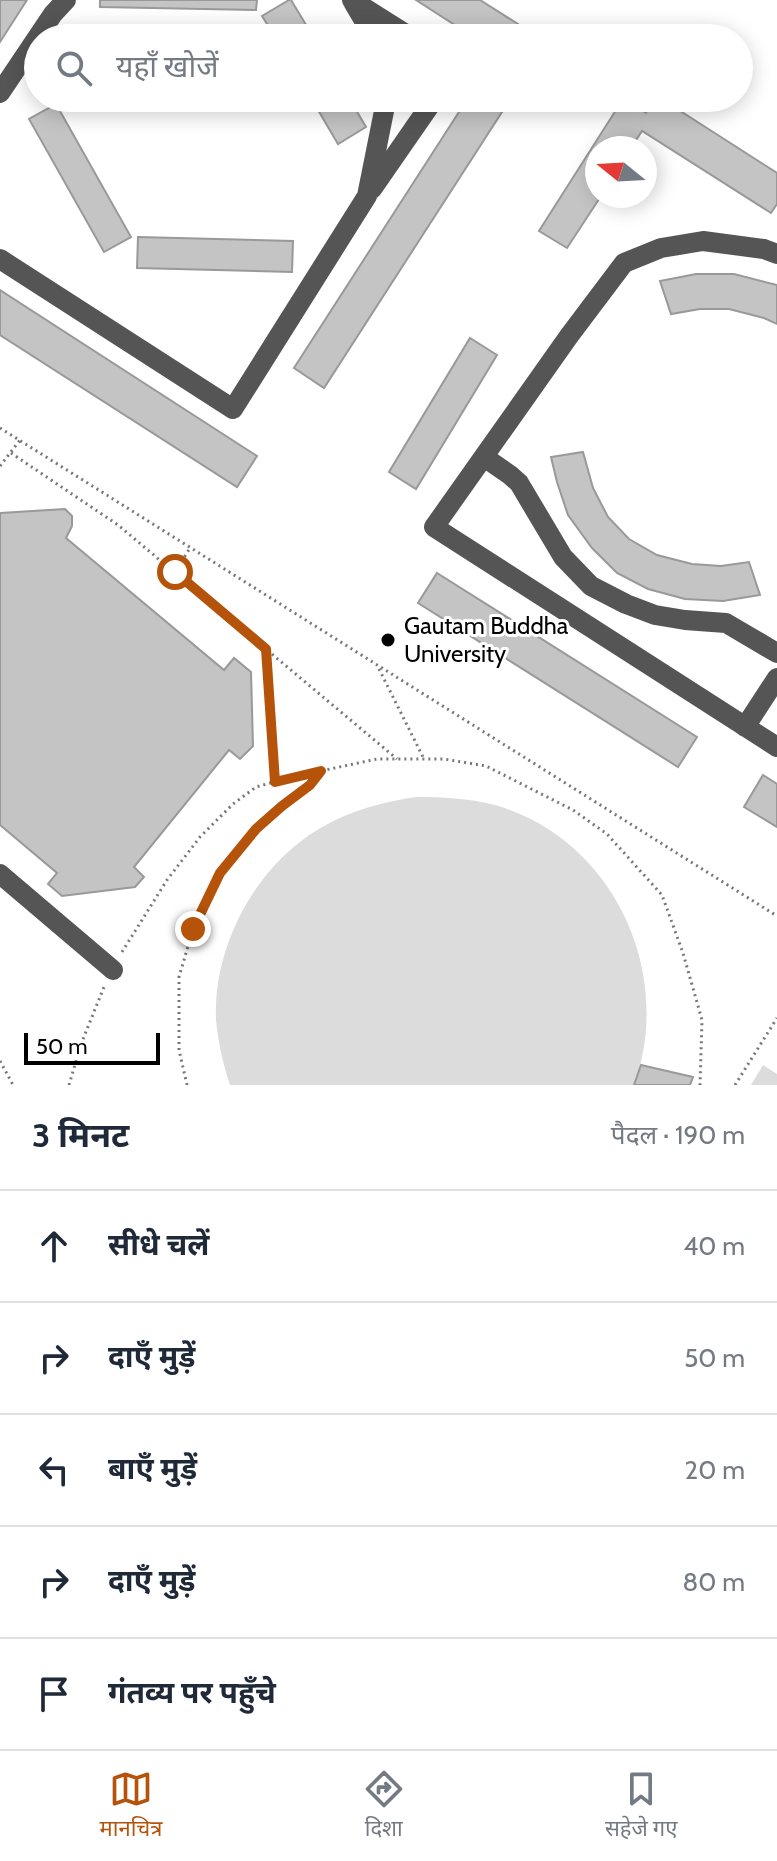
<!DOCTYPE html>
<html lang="hi">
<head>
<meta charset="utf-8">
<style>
  body { margin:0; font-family:Cabin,"Noto Sans Devanagari",sans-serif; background:#f6f6f7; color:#1f2937 }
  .compass { position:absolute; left:585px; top:136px; width:72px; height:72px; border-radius:50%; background:#fff; box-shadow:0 4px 20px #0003; rotate:288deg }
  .scale { position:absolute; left:24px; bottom:20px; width:136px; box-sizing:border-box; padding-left:8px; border:4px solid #000; border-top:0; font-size:22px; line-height:28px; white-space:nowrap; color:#000; -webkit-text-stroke:6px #fff; paint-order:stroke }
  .stop { position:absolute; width:24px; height:24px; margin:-18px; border:6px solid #b45309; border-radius:50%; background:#fff }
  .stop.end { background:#b45309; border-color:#fff; box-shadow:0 2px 8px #0008 }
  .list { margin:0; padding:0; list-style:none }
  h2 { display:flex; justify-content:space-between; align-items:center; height:104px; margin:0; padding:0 32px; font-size:34px }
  h2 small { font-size:26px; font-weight:400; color:#747a83 }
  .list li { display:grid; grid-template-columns:52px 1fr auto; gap:24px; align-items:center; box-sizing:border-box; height:112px; padding:0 32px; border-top:2px solid #e0e1e3 }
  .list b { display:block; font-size:30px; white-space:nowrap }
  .list em { font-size:26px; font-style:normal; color:#747a83 }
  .icon { flex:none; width:44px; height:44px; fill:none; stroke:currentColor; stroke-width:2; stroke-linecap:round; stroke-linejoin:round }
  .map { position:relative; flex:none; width:777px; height:1085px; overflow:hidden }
  .search { position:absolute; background:#fff; box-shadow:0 4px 20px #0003; left:24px; right:24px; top:24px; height:88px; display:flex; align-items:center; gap:20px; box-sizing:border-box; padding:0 28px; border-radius:44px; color:#747a83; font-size:30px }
  .sheet { height:664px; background:#fff }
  nav { display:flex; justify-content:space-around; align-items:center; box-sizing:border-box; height:112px; border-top:2px solid #e0e1e3; background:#fff; font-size:22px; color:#747a83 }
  nav a { display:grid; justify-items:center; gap:4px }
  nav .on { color:#b45309 }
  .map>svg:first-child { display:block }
</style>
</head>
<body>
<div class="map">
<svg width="777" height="1085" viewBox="0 0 777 1085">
  <rect width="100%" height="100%" fill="#fff"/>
  <path fill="#dcdcdc" d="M416,797C443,797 468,798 495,805C613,839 675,972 634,1085H230C223,1064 218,1042 216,1020C213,938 264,851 340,818C364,807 389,801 416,797Z
    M763,1065L777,1074V1085H751Z"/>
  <path fill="#c4c4c4" stroke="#999" stroke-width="2" d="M0,0H27L0,42Z
    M100,0H257L256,10L100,7Z
    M289,0H291L314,38H276L262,16Z
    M416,0H480L518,24L509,38H475Z
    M311,98H349L366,127L338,144Z
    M468,98H511L324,388L294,368Z
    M656,98H660L777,173V204L771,213L642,131L631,148H597V196H601L567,248L539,231L623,99L646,113Z
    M56,104L131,237L104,252L29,119Z
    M138,237L293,241L292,272L137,268Z
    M696,274H734L777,285V324L764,318L729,309H700L671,314L660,281Z
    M0,290L257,456L237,487L0,335Z
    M470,338L497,355L416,489L389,472Z
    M583,452L593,488L608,517L629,539L657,555L692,564L721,566L749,562L760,595L723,601L685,599L648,589L617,573L592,548L568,515L557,482L551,457Z
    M65,509L72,516V526L66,538L224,670L234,658L251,672L253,746L240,759L229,750L134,867L144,877L135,887L62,896L48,884L57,873L0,825V513Z
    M437,573L697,737L678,767L418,603Z
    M763,775L777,784V827L744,807Z
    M641,1065L693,1077L690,1085H634Z"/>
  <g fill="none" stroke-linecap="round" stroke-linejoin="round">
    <path stroke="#777" stroke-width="3" stroke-dasharray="2 4" stroke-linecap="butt" d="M0,428L777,916
      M11,453L118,525L397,759
      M0,466L20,440
      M175,572L190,548
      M266,649L275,780
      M379,669L424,759
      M122,952L167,880L200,837L233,804L256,787L288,778L377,759H444L486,766L573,810L607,834L662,895L683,953L702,1020L700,1085
      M0,1061L13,1085
      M69,1085L81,1044L104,987
      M187,1085L179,1050V977L193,929L220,873L256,829L282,806L310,785L320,772
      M735,1085L777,1018"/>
    <path stroke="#555" stroke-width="20" d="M352,0L412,38
      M353,2L369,29L371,38
      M0,93L53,14L66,0
      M372,189L435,98
      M777,254L764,249L703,241L661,248L624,263L569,336L434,527L777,747
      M0,259L233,409L367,196L385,106L383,98
      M484,457L510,475L519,483L563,557L591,586L626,604L655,615L685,620L726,623L777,653
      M745,727L777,678
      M0,874L113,970"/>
  </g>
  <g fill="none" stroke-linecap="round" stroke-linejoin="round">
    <path stroke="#b45309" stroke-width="10" d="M175,572L266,649L275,782L321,771L310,785L282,806L256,829L220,873L193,929"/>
  </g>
  <circle fill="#000" stroke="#fff" stroke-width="3" cx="388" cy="640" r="8"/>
  <g text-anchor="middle" stroke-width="6" stroke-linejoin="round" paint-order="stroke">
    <g font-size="24" fill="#000" stroke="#fff" text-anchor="start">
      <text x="404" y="634">Gautam Buddha<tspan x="404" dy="28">University</tspan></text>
    </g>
  </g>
</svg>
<svg class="compass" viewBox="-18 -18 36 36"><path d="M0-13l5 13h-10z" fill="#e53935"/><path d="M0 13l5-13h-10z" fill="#747a83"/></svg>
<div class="scale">50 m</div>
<div class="stop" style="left:175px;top:572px"></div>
<div class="stop end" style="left:193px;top:929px"></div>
<div class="search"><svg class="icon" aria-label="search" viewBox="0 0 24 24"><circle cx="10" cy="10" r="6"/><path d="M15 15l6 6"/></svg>यहाँ खोजें</div>
</div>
<section class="sheet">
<h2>3 मिनट<small>पैदल · 190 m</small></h2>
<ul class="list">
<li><svg class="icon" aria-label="ahead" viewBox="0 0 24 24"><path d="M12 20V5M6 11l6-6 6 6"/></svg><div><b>सीधे चलें</b></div><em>40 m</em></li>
<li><svg class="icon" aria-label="right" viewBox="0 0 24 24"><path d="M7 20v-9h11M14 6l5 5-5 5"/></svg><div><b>दाएँ मुड़ें</b></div><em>50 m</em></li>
<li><svg class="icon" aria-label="left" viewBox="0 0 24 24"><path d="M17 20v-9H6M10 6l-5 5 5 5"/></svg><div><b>बाएँ मुड़ें</b></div><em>20 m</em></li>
<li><svg class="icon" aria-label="right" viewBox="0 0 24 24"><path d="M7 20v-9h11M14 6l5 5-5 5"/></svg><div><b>दाएँ मुड़ें</b></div><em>80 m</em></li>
<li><svg class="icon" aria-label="arrive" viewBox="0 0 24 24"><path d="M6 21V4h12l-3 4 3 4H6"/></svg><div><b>गंतव्य पर पहुँचे</b></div></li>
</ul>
</section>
<nav>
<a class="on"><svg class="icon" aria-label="map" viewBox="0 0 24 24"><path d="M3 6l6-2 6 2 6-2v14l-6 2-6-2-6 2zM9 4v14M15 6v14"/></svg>मानचित्र</a>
<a><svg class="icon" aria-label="directions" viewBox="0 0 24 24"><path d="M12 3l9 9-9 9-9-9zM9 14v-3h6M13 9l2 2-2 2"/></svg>दिशा</a>
<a><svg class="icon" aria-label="saved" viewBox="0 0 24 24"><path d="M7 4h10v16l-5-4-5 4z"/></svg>सहेजे गए</a>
</nav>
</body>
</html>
